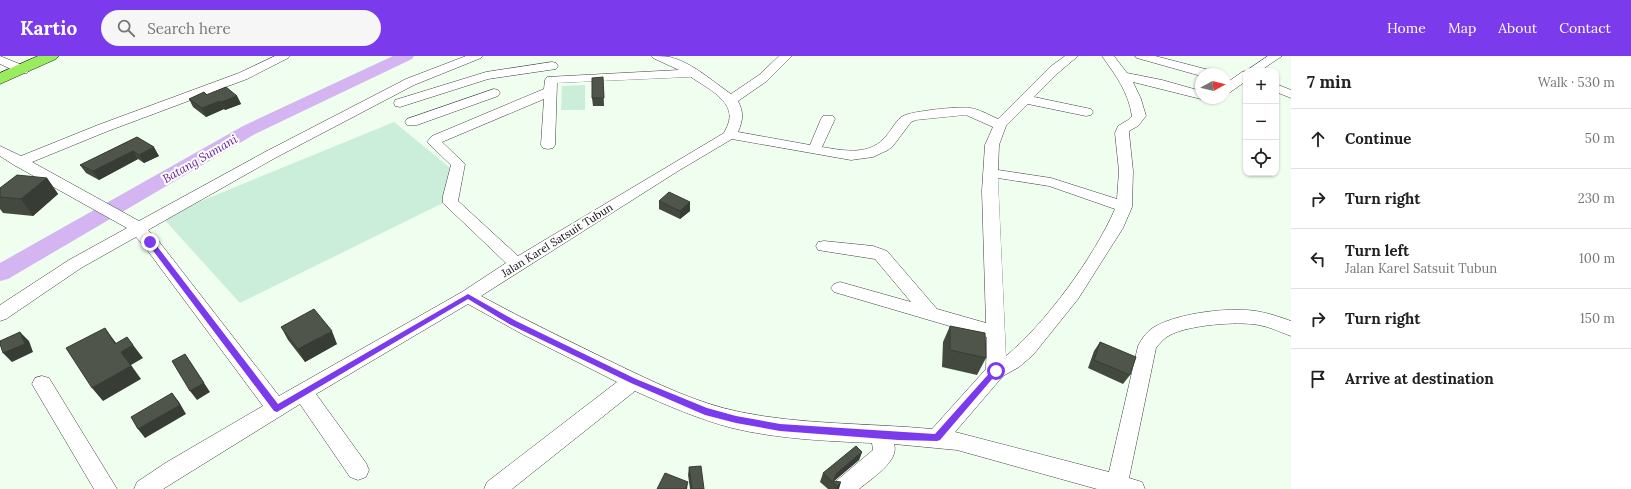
<!DOCTYPE html>
<html lang="en">
<head>
<meta charset="utf-8">
<style>
  body { margin:0; font-family:Lora,serif; background:#f6f6f6; color:#222 }
  .controls { position:absolute; right:12px; top:12px; display:grid; overflow:hidden; border-radius:8px; box-shadow:0 1px 3px #0004 }
  .controls button { width:36px; height:36px; display:grid; place-items:center; padding:0; border:0; border-bottom:1px solid #e0e0e0; background:#fff; color:#222; font:20px sans-serif }
  .compass { position:absolute; left:1195px; top:12px; width:36px; height:36px; border-radius:50%; background:#fff; box-shadow:0 1px 3px #0004; rotate:82deg }
  .stop { position:absolute; width:12px; height:12px; margin:-9px; border:3px solid #7c3aed; border-radius:50%; background:#fff }
  .stop.end { background:#7c3aed; border-color:#fff; box-shadow:0 1px 4px #0008 }
  .list { margin:0; padding:0; list-style:none }
  h2 { display:flex; justify-content:space-between; align-items:center; height:52px; margin:0; padding:0 16px; font-size:17px }
  h2 small { font-size:13px; font-weight:400; color:#767676 }
  .list li { display:grid; grid-template-columns:26px 1fr auto; gap:12px; align-items:center; box-sizing:border-box; height:60px; padding:0 16px; border-top:1px solid #e0e0e0 }
  .list b { display:block; font-size:15px; white-space:nowrap }
  .list p { margin:0; font-size:13px; white-space:nowrap; color:#767676 }
  .list em { font-size:13px; font-style:normal; color:#767676 }
  .icon { flex:none; width:22px; height:22px; fill:none; stroke:currentColor; stroke-width:2; stroke-linecap:round; stroke-linejoin:round }
  .map { position:relative; flex:none; width:1291px; height:433px; overflow:hidden }
  header { display:flex; align-items:center; gap:24px; box-sizing:border-box; height:56px; padding:0 20px; background:#7c3aed; color:#fff }
  header strong { font-size:19px }
  nav { display:flex; gap:22px; margin-inline-start:auto; font-size:14px }
  .search { width:280px; height:36px; background:#f6f6f6; display:flex; align-items:center; gap:10px; box-sizing:border-box; padding:0 14px; border-radius:22px; color:#767676; font-size:15px }
  main { display:flex }
  aside { flex:1; background:#fff }
  .map>svg:first-child { display:block }
</style>
</head>
<body>
<header>
<strong>Kartio</strong>
<div class="search"><svg class="icon" aria-label="search" viewBox="0 0 24 24"><circle cx="10" cy="10" r="6"/><path d="M15 15l6 6"/></svg>Search here</div>
<nav><a>Home</a><a>Map</a><a>About</a><a>Contact</a></nav>
</header>
<main>
<div class="map">
<svg width="1291" height="433" viewBox="0 0 1291 433">
  <rect width="100%" height="100%" fill="#effeee"/>
  <path fill="#cbeedb" d="M585,29V54H561L562,30Z
    M394,66L454,115L449,144L240,247L162,161Z"/>
  <g fill="none" stroke-linecap="round" stroke-linejoin="round">
    <path fill="#d4b5f2" fill-rule="evenodd" d="M393,0H414L412,3L255,78L8,223L0,225V207L243,70Z"/>
    <g stroke="#404040" stroke-width="1">
      <path id="minor" d="M0,0L27,11L29,14L27,17C18,19 8,11 0,8Z
        M275,0H290L288,2L247,23L108,75L32,106L139,165L265,96L406,23L466,0H483L481,2L414,29L275,102L148,174L157,183L279,340L462,236L506,207L443,147V140L451,109L427,86L432,80L544,33L545,24L547,21L679,14L653,2L651,0C657,0 664,0 670,1C693,7 712,25 731,38L759,19L779,0H792L767,25L738,45C744,57 743,64 738,76L810,89L821,63L823,60H833L835,63L822,91C846,95 871,100 887,79C892,73 897,63 903,60C912,55 960,50 970,52C979,53 989,59 998,63L1050,11L1065,0H1078L1058,17L1034,41L1091,53L1093,56L1091,59L1086,60L1028,48L1006,70L999,89L998,114L1051,122L1117,143L1119,115L1115,77L1118,70L1128,64L1132,60C1128,35 1116,20 1102,0H1114L1127,17L1162,24L1201,35V42H1204L1201,43L1133,26L1141,43L1146,60L1138,70L1129,75V77L1133,115L1132,151L1123,172L1078,243L1033,299L1019,311L1003,320L955,376L1109,416L1138,290C1142,282 1148,274 1156,270C1180,257 1228,251 1256,255C1268,257 1280,261 1291,265V280C1280,276 1270,271 1259,269C1237,265 1189,269 1170,279C1164,282 1160,287 1156,292L1129,422L1142,426L1145,433H1097L957,394L894,388C900,405 871,423 859,433H832L835,426L873,394L872,387C825,385 778,383 732,372C698,363 666,349 635,335L512,433H484L487,426L617,326L524,279L468,248L316,338L366,407L369,414L366,421L358,424L350,421L300,348L163,433H134L137,426L167,406L263,350L145,191L136,181L81,212L6,263L0,265V249L69,204L127,172L14,109L0,100V90L21,100L98,69L239,17ZM691,21C705,31 734,44 729,65C728,69 726,73 724,77L518,200L458,145L465,108L442,86L544,43L541,89L543,92L548,93L553,92L555,89L557,27ZM966,59L993,71L985,89L982,135L986,267L937,253L887,195L873,190L824,185L818,186L816,190L818,194L824,195L875,203L911,246L840,226L834,228L831,232L834,236L987,281L986,313L932,373C868,367 803,369 740,356C696,347 656,327 616,308C571,286 525,264 481,240L678,115L732,83L851,104L873,101L888,94L893,90L911,66L916,64ZM998,122L1049,130L1115,153C1094,201 1046,267 1006,300Z
        M1135,0H1155L1213,15L1215,18H1201V20L1137,2Z
        M1268,0H1282L1260,15H1246Z
        M552,6L556,7L558,10L556,13L488,23L400,51L395,50L394,47L395,44L486,16Z
        M1246,15V25L1229,37L1225,38V28L1242,16Z
        M1276,28L1291,34V42L1276,36Z
        M494,33L498,34L500,37L498,40L417,69H407L405,66L407,63Z
        M42,320L49,322L117,433H94L32,328L35,322Z"/>
    </g>
    <g stroke="#1e1e1e" stroke-width="1">
      <path id="highway" d="M38,0H59L56,3L0,28V17Z"/>
    </g>
    <use href="#minor" fill="#fff" fill-rule="evenodd"/>
    <use href="#highway" fill="#99ec5e" fill-rule="evenodd"/>
  </g>
  <path fill="#444940" d="M603,21L604,50H593L592,42Z
    M207,39L237,40L241,48L225,54L224,53L206,61L193,51L189,43Z
    M137,81L159,100L144,107L138,103L99,124L86,117L80,109Z
    M47,122L58,138L33,160L3,157L0,153V132Z
    M659,145L690,146V155L680,163L659,153Z
    M950,270L986,302L977,319L942,311L943,286Z
    M281,271L337,288L305,306L288,284Z
    M1100,286L1130,319L1123,328L1088,312L1094,295Z
    M862,396L859,404L834,425L839,433H828L820,426L823,417Z
    M689,411L704,433H690L688,419Z"/>
  <path fill="#373c34" d="M237,40L241,48L225,54L221,46Z
    M220,45L224,53L206,61L202,52Z
    M154,91L159,100L144,107L139,99Z
    M133,95L138,103L99,124L93,115Z
    M47,122L58,138L33,160L21,143Z
    M690,146V155L680,163V155Z
    M105,272L122,295L127,281L143,302L131,309L141,323L103,345L92,332Z
    M332,275L337,288L305,306L298,293Z
    M20,276L29,285L33,296L12,306L3,297Z
    M185,298L210,336L197,344L190,335Z
    M172,337L179,346L186,358L145,382L138,373Z
    M862,396L859,404L834,425L837,417Z
    M688,426L687,433H685Z
    M841,426L839,433H836L837,430Z"/>
  <path fill="#4f554a" stroke="#373c34" d="M603,21L604,42H592V22Z
    M226,31L237,40L221,46L220,45L202,52L189,43L204,36L207,39Z
    M137,81L154,91L139,99L133,95L93,115L80,109Z
    M17,119L47,122L21,143L0,141V132Z
    M669,136L690,146L680,155L659,145Z
    M314,253L332,275L298,293L281,271Z
    M950,270L985,277L986,302L950,294Z
    M105,272L115,288L127,281L133,289L121,296L131,310L92,332L66,292Z
    M20,276L25,288L3,297L0,288V285Z
    M1100,286L1136,301L1130,319L1094,304Z
    M185,298L204,327L190,335L172,305Z
    M172,337L180,349L138,373L131,361Z
    M856,390L862,396L837,417L833,425L841,426L837,430L823,417Z
    M701,410L704,433H692L689,411Z
    M665,417L688,426L685,433H657Z"/>
  <path fill="#7c3aed" d="M150,184L153,185L278,348L468,238L516,265L636,323L707,352L736,360L780,368L935,378L993,313L996,312L999,315L940,384L937,385L898,384L780,375L736,367L705,359L631,327L511,269L468,243L277,356L274,355L148,188L147,186Z"/>
  <g text-anchor="middle" stroke-width="4" stroke-linejoin="round" paint-order="stroke">
    <g font-size="11" fill="#0d0d0d" stroke="#fff">
      <text transform="translate(557 184) rotate(-32)" y="4">Jalan Karel Satsuit Tubun</text>
    </g>
    <g font-size="12" font-style="italic" fill="#621e97" stroke="#fff">
      <text transform="translate(200 103) rotate(-30)" y="4">Batang Sumani</text>
    </g>
  </g>
</svg>
<div class="controls">
<button>+</button>
<button>−</button>
<button><svg class="icon" aria-label="locate" viewBox="0 0 24 24"><circle cx="12" cy="12" r="6"/><path d="M12 2v4M12 18v4M2 12h4M18 12h4"/></svg></button>
</div>
<svg class="compass" viewBox="-18 -18 36 36"><path d="M0-13l5 13h-10z" fill="#e53935"/><path d="M0 13l5-13h-10z" fill="#767676"/></svg>
<div class="stop" style="left:996px;top:315px"></div>
<div class="stop end" style="left:150px;top:186px"></div>
</div>
<aside>
<h2>7 min<small>Walk · 530 m</small></h2>
<ul class="list">
<li><svg class="icon" aria-label="ahead" viewBox="0 0 24 24"><path d="M12 20V5M6 11l6-6 6 6"/></svg><div><b>Continue</b></div><em>50 m</em></li>
<li><svg class="icon" aria-label="right" viewBox="0 0 24 24"><path d="M7 20v-9h11M14 6l5 5-5 5"/></svg><div><b>Turn right</b></div><em>230 m</em></li>
<li><svg class="icon" aria-label="left" viewBox="0 0 24 24"><path d="M17 20v-9H6M10 6l-5 5 5 5"/></svg><div><b>Turn left</b><p>Jalan Karel Satsuit Tubun</p></div><em>100 m</em></li>
<li><svg class="icon" aria-label="right" viewBox="0 0 24 24"><path d="M7 20v-9h11M14 6l5 5-5 5"/></svg><div><b>Turn right</b></div><em>150 m</em></li>
<li><svg class="icon" aria-label="arrive" viewBox="0 0 24 24"><path d="M6 21V4h12l-3 4 3 4H6"/></svg><div><b>Arrive at destination</b></div></li>
</ul>
</aside>
</main>
</body>
</html>
